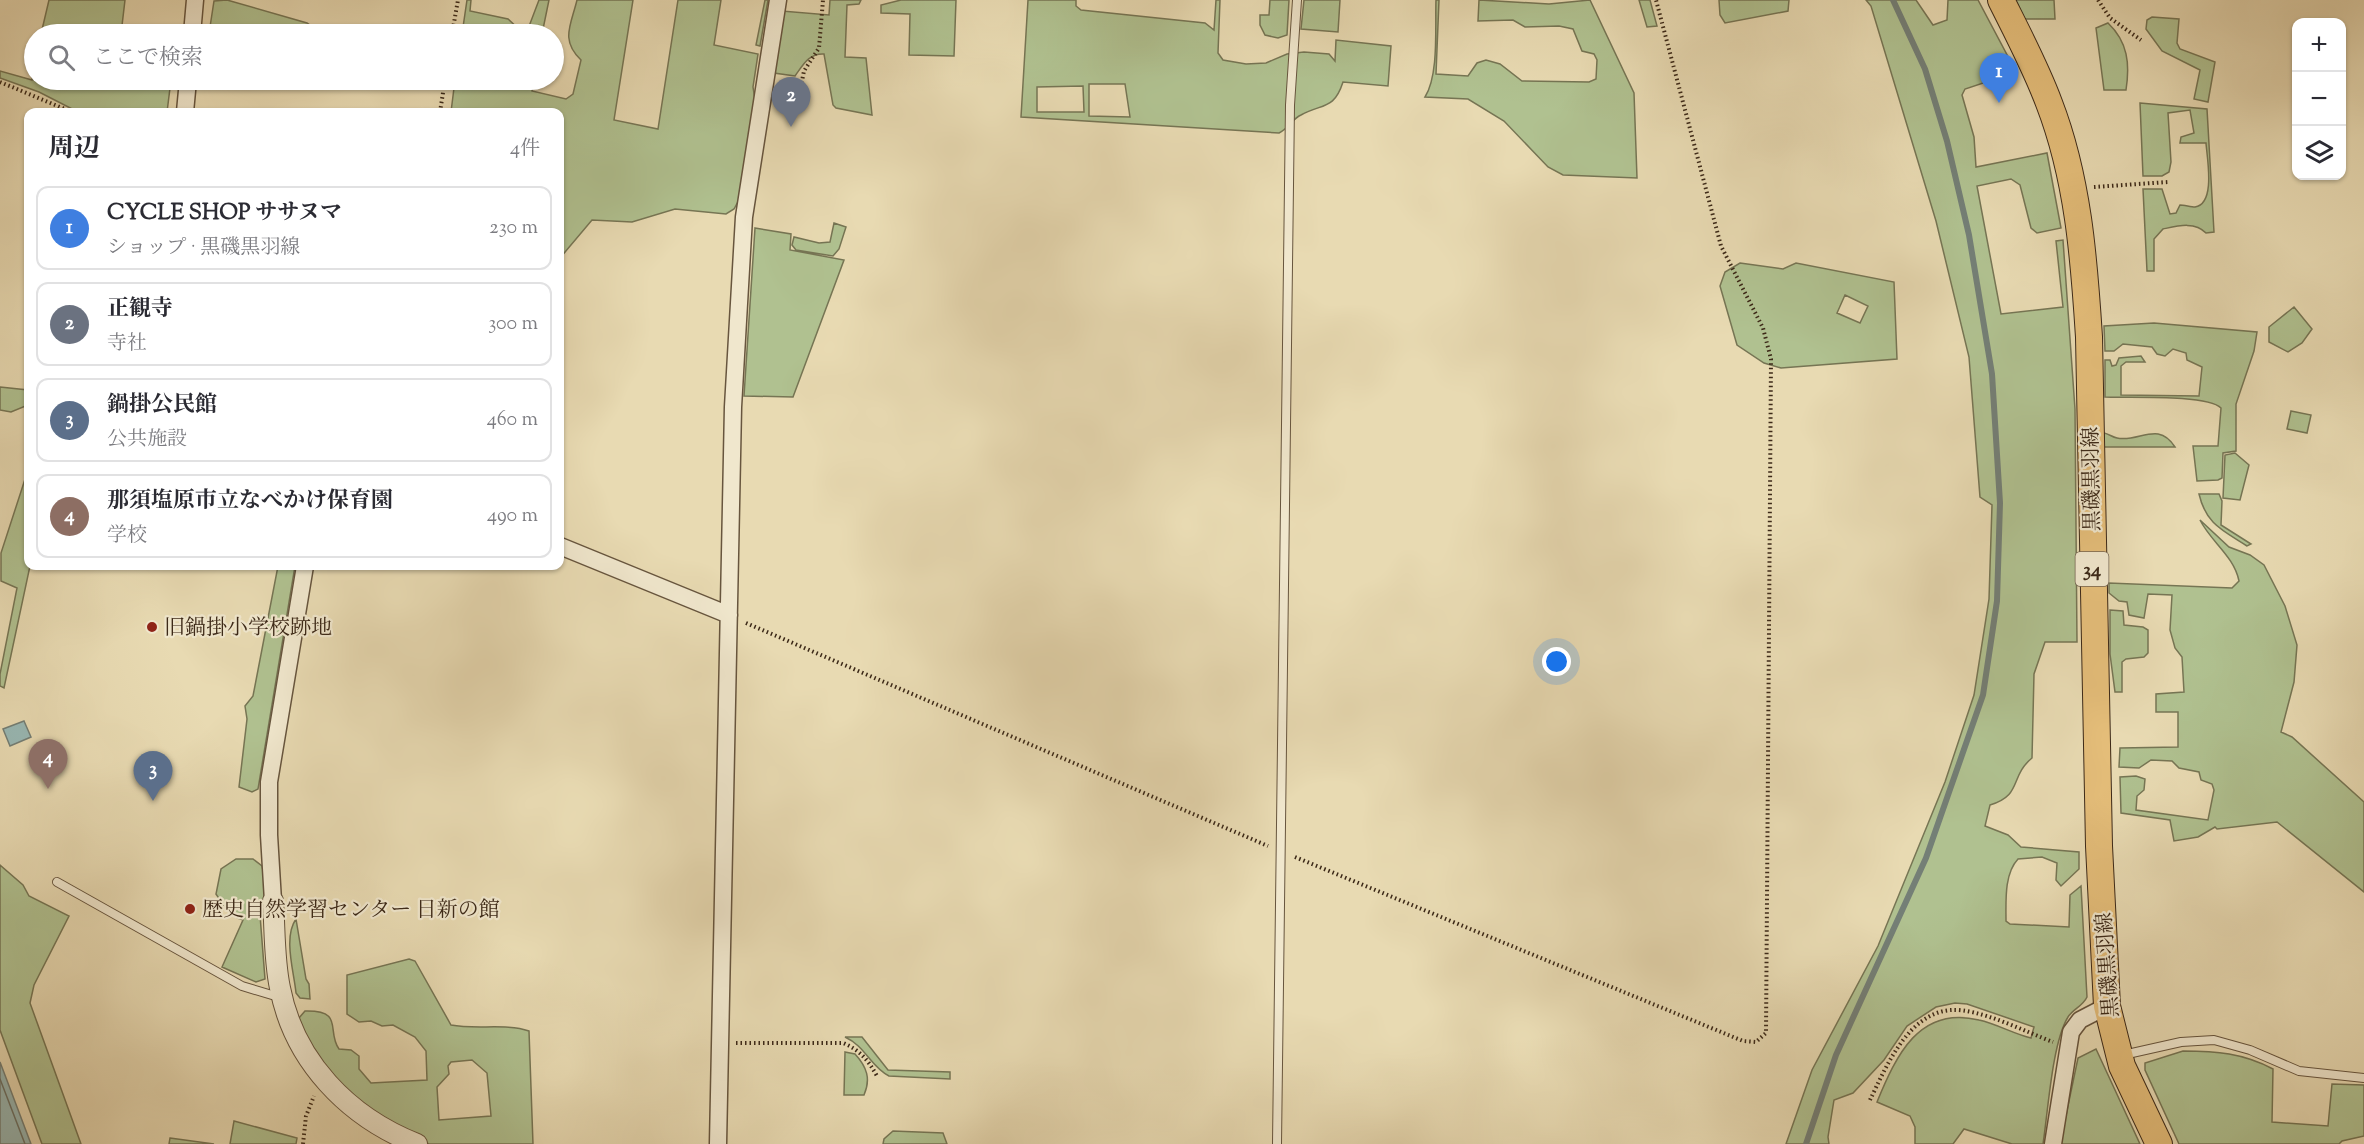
<!DOCTYPE html>
<html lang="ja">
<head>
<meta charset="utf-8">
<style>
  body { margin:0; font-family:"Sorts Mill Goudy","Noto Serif JP",serif; background:#f2f2f3; color:#2b2b33 }
  .controls { position:absolute; right:18px; top:18px; display:grid; overflow:hidden; border-radius:12px; box-shadow:0 2px 4px #0004 }
  .controls button { width:54px; height:54px; display:grid; place-items:center; padding:0; border:0; border-bottom:2px solid #e1e1e2; background:#fff; color:#2b2b33; font:30px sans-serif }
  .you { position:absolute; left:1557px; top:662px; width:21px; height:21px; margin:-15px; border:4px solid #fff; border-radius:50%; background:#1a73e8; box-shadow:0 0 0 9px #1a73e833 }
  .badge { display:grid; place-items:center; width:39px; height:39px; border-radius:50%; background:#8f2418; color:#fff; font-size:20px; font-weight:700 }
  .pin { position:absolute; translate:-50% -50px; filter:drop-shadow(0 2px 3px #0008) }
  .pin::after { content:''; position:absolute; top:32px; width:21px; height:18px; background:inherit; clip-path:polygon(0 0,100% 0,50% 100%) }
  .list { margin:0; padding:0; list-style:none }
  h2 { display:flex; justify-content:space-between; align-items:center; height:78px; margin:0; padding:0 24px; font-size:26px }
  h2 small { font-size:20px; font-weight:400; color:#7c7c81 }
  .list li { display:grid; grid-template-columns:39px 1fr auto; gap:18px; align-items:center; box-sizing:border-box; height:84px; margin:0 12px 12px; padding:0 12px; border:2px solid #e1e1e2; border-radius:12px }
  .list b { display:block; font-size:22px; white-space:nowrap }
  .list p { margin:0; font-size:20px; white-space:nowrap; color:#7c7c81 }
  .list em { font-size:20px; font-style:normal; color:#7c7c81 }
  .icon { flex:none; width:33px; height:33px; fill:none; stroke:currentColor; stroke-width:2; stroke-linecap:round; stroke-linejoin:round }
  .map { position:relative; flex:none; width:2364px; height:1144px; overflow:hidden }
  .search { position:absolute; background:#fff; box-shadow:0 2px 4px #0004; left:24px; top:24px; width:540px; height:66px; display:flex; align-items:center; gap:15px; box-sizing:border-box; padding:0 21px; border-radius:33px; color:#7c7c81; font-size:22px }
  .panel { position:absolute; background:#fff; box-shadow:0 2px 4px #0004; left:24px; top:108px; width:540px; height:462px; border-radius:12px }
  .map>svg:first-child { display:block }
</style>
</head>
<body>
<div class="map">
<svg width="2364" height="1144" viewBox="0 0 2364 1144">
  <rect width="100%" height="100%" fill="#e8dab2"/>
  <filter id="stains"><feTurbulence type="fractalNoise" baseFrequency=".00333" numOctaves="4"/><feColorMatrix values="0 0 0 0 .2 0 0 0 0 .09 0 0 0 0 .02 0 0 0 .5 -.17"/></filter>
  <radialGradient id="worn" r=".72"><stop offset=".6" stop-color="#630" stop-opacity="0"/><stop offset="1" stop-color="#630" stop-opacity=".3"/></radialGradient>
  <path fill="#b0c190" stroke="#767554" stroke-width="1.5" fill-rule="evenodd" d="M49,0H125L121,34H41Z
    M227,0L307,23L322,34H233L213,31L210,27L214,1Z
    M467,0H471L470,11L508,19L521,31L528,29L539,0H549L542,34H462Z
    M577,0H633L614,120L658,129L678,0H721L714,45L758,54L753,87L755,100L740,198L734,209L726,214L675,209L632,222L592,220L560,258V112H451L455,80H534L532,91L566,99L573,94L581,60C560,40 571,25 577,0Z
    M765,0H768L760,46L756,45Z
    M830,0H861L859,4L847,5L845,57L866,58L872,115L836,108L833,105L824,54C809,53 803,65 795,76L774,73L782,11L829,15Z
    M901,0H956L954,56L909,55L910,14L881,13V5Z
    M1028,0H1076V6L1081,10L1205,23L1214,30L1216,0H1220L1218,53L1223,60L1246,64L1266,63L1287,54L1304,52L1329,54L1335,61L1336,40L1391,46L1388,86L1343,82C1334,110 1323,103 1301,115C1292,119 1288,129 1279,133L1021,117ZM1089,84H1125L1130,117L1089,116ZM1083,86L1084,112H1037V87Z
    M1270,0H1289L1287,35L1278,38L1265,35L1260,25V15H1269Z
    M1304,0H1340L1338,32L1301,29Z
    M1436,0H1439L1436,74L1468,76L1477,63L1486,60L1500,64L1522,81L1589,82L1596,79L1597,60L1594,54L1582,51L1573,29L1559,26L1525,27L1513,20L1478,21L1479,0L1549,4L1590,0L1634,93L1637,178L1563,175L1548,167L1504,121L1468,99L1425,97C1439,75 1435,27 1436,0Z
    M1639,0H1650L1657,26L1647,27Z
    M1719,0H1789L1788,11L1725,23L1720,15Z
    M1866,0H1916L1933,25L1947,20L1948,0H1978L2014,68L2010,74L1965,89L1962,95L1974,137L1976,167L2047,153L2061,228L2037,233L2031,228L2020,185L2011,179L1977,186L2001,314L2063,307L2056,241L2063,240L2075,409L2077,642H2045L2034,674L2032,758C2009,777 2023,795 1990,805L1985,826L2008,835L2021,847L2079,852V869L2061,886L2056,880L2057,863L2042,857L2018,859C2004,874 2006,901 2006,921L2010,924L2069,927L2070,895L2081,886L2087,997C2083,1006 2073,1009 2068,1017C2052,1043 2048,1112 2043,1144H2012L1964,1129L1953,1144H1915V1127L1910,1116L1877,1102C1896,1056 1919,1005 1979,1020C1997,1024 2014,1034 2031,1038L2034,1027L1967,1004L1955,1003L1936,1007L1907,1026L1884,1060L1853,1093L1834,1100L1828,1137L1829,1144H1786L1812,1070L1878,946L1945,782L1974,695L1989,599L1992,505L1980,497L1969,357L1936,221L1871,6Z
    M2013,0H2054L2055,19H2022Z
    M2152,17L2179,19L2177,43L2180,49L2215,62L2208,102L2194,99L2200,70L2162,51L2146,29L2147,20Z
    M2108,23C2128,42 2130,64 2126,90H2104L2096,28Z
    M34,67V80H171L167,112H78L39,92L0,78V71L32,80Z
    M2140,103L2207,109L2214,232L2206,233C2195,221 2177,226 2163,229L2154,239V271H2147L2143,189H2162L2170,214L2176,213L2180,205C2184,205 2191,207 2195,207C2216,204 2207,158 2206,143H2180L2181,137L2194,133L2190,110L2168,113L2171,162L2169,172L2162,176H2143Z
    M834,223L846,227L839,249L833,256L796,250L792,245L794,237L819,243L830,242Z
    M755,228L791,234L790,250L844,260L793,397L744,396Z
    M1740,263L1783,269L1796,263L1894,282L1897,359L1781,368L1764,363L1737,345L1720,286L1725,272ZM1845,295L1868,306L1860,323L1837,313Z
    M2294,307L2312,329L2302,343L2288,352L2269,342V327Z
    M2154,323L2257,332L2254,351L2236,404V451L2223,453L2222,478L2218,480L2197,481L2193,446H2218L2221,408C2208,394 2127,398 2105,397V360H2110L2112,366L2116,365L2119,358L2141,356L2145,362H2126L2121,366V395L2199,396L2202,367L2187,360L2186,353L2173,349L2165,356L2157,354L2152,347L2123,344L2114,351H2105L2104,326Z
    M0,387L28,390V405L11,412L0,410Z
    M2291,411L2311,415L2307,433L2287,429Z
    M2104,433C2109,434 2112,437 2117,438C2139,443 2158,420 2175,447H2104Z
    M2235,453L2249,465L2240,500L2223,498L2225,455Z
    M28,470L30,566L4,688L0,686V674L17,588L1,581V553Z
    M2199,494H2219L2222,501L2221,525L2251,544L2247,546C2222,530 2206,524 2199,494Z
    M2200,520L2229,547L2250,555L2264,565L2285,606L2297,645L2294,682L2281,732L2292,737L2364,802V892L2277,822L2217,829L2215,827L2198,837L2174,841L2170,820L2121,813L2120,777L2136,776L2145,779L2144,790L2137,796L2136,810L2208,820L2214,790L2212,784L2201,780L2199,772L2179,768L2172,761L2151,760L2139,768L2119,767L2120,748L2178,747V712H2156V694L2184,692L2182,657L2175,648L2170,630L2172,595L2148,594L2144,618L2129,615L2127,602L2119,601L2109,593V583L2232,588L2239,581C2234,556 2211,542 2200,520Z
    M278,566H295L258,789L252,792L239,787L247,719L245,706L253,696Z
    M2110,610L2123,611L2124,625L2143,627L2148,630V653L2144,657L2126,659L2122,662V692H2115L2110,654Z
    M236,859H253L262,866L267,887L266,900L260,915L265,979L256,982L222,967L243,920C230,917 223,905 216,894L221,869Z
    M0,865L23,885L29,896L69,916L34,985L30,1003L81,1144H42L0,1030Z
    M296,919L306,979L309,984L310,999L300,998L296,993C294,972 283,937 296,919Z
    M409,959L415,961L451,1025C476,1030 506,1023 529,1031L533,1144H429C393,1130 336,1089 315,1057C308,1046 304,1031 299,1018L305,1011C345,1010 326,1031 339,1049L351,1050L359,1056V1069L371,1083L427,1080L426,1051L415,1037L393,1025L382,1026L371,1021L359,1022L347,1014V975ZM472,1060L487,1073L491,1116L439,1120L437,1087L449,1074L448,1066L451,1062Z
    M845,1037H862L888,1070L950,1072V1079L889,1076C871,1067 865,1046 845,1037Z
    M2096,1049L2140,1144H2060L2078,1058Z
    M2183,1051C2216,1051 2243,1053 2273,1069L2272,1122L2328,1126L2332,1084L2364,1085V1136L2342,1141L2339,1144H2179L2145,1070V1063Z
    M845,1052L855,1054C867,1067 871,1079 864,1095H844Z
    M234,1121L297,1138L296,1144H230Z
    M893,1131L943,1133L947,1144H883L884,1139Z
    M170,1138L214,1144H169Z"/>
  <path fill="#99b9b5" stroke="#747f76" stroke-width="1.5" d="M24,721L31,737L10,746L3,729Z
    M0,1062L31,1144H0Z"/>
  <g fill="none" stroke-linecap="round" stroke-linejoin="round">
    <path stroke="#6a7166" stroke-width="1.5" d="M0,1079L25,1144"/>
    <path stroke="#747f76" stroke-width="6" d="M1806,1144L1836,1055L1926,858L1983,695L1997,601L2000,503L1992,374L1969,235L1947,141L1925,69L1893,0"/>
    <g stroke="#67553e" stroke-width="10">
      <path id="service" d="M57,882L242,986L282,998
        M2123,1055L2181,1042L2214,1040L2250,1050L2299,1071L2364,1078
        M1277,1144L1290,105L1297,0"/>
    </g>
    <g stroke="#67553e" stroke-width="19">
      <path id="minor" d="M192,34L195,0
        M185,112L188,80
        M560,546L729,615
        M273,901L269,835V782L305,566
        M718,1144L733,407L744,217L778,0
        M2053,1144L2071,1032L2080,1020L2107,1006"/>
    </g>
    <g stroke="#67553e" stroke-width="22">
      <path id="tertiary" d="M273,901C275,930 274,960 280,988C294,1061 348,1117 417,1144"/>
    </g>
    <g stroke="#3c2918" stroke-width="28">
      <path id="primary" d="M2001,0C2018,34 2036,68 2049,103C2078,178 2084,258 2089,337L2099,846L2107,1006L2122,1066L2159,1144"/>
    </g>
    <path stroke="#3c2918" stroke-width="4" stroke-dasharray="1.5 3" stroke-linecap="butt" d="M2098,0L2110,18L2141,40
      M452,34L458,0
      M0,82L72,112
      M799,96L804,71L819,48L823,0
      M440,112L445,80
      M2094,187L2168,182
      M746,623L1268,846
      M1295,857L1743,1041L1756,1042L1766,1033L1771,359L1763,328L1721,246L1656,0
      M736,1043H843C860,1050 868,1060 877,1076
      M1870,1100C1886,1067 1908,1013 1951,1010C1979,1008 2026,1032 2053,1042
      M303,1144L306,1116L314,1096"/>
    <use href="#service" stroke="#f0e7cd" stroke-width="8"/>
    <use href="#minor" stroke="#f0e7cd" stroke-width="16"/>
    <use href="#tertiary" stroke="#f0e7cd" stroke-width="20"/>
    <use href="#primary" stroke="#e4bd79" stroke-width="26"/>
  </g>
  <g fill="#8f2418" stroke="#f0e7cd" stroke-width="2">
    <circle cx="152" cy="627" r="6"/>
    <circle cx="190" cy="909" r="6"/>
  </g>
  <g text-anchor="middle" stroke-width="4.5" stroke-linejoin="round" paint-order="stroke">
    <rect fill="#f0e7cd" stroke="#72624e" stroke-width="1.5" x="2075.5" y="552" width="33" height="34" rx="4.5"/>
    <g font-size="20" font-weight="bold" fill="#3c2918">
      <text x="2092" y="576">34</text>
    </g>
    <g font-size="21" fill="#3c2918" stroke="#f0e7cd">
      <text transform="translate(2091 479) rotate(-91)" y="7">黒磯黒羽線</text>
      <text transform="translate(2107 965) rotate(-94)" y="7">黒磯黒羽線</text>
    </g>
    <g font-size="21" fill="#3c2918" stroke="#f0e7cd" text-anchor="start">
      <text x="164" y="634">旧鍋掛小学校跡地</text>
      <text x="202" y="916">歴史自然学習センター 日新の館</text>
    </g>
  </g>
  <rect width="100%" height="100%" filter="url(#stains)"/>
  <rect width="100%" height="100%" fill="url(#worn)"/>
</svg>
<div class="controls">
<button>+</button>
<button>−</button>
<button><svg class="icon" aria-label="layers" viewBox="0 0 24 24"><path d="M12 4l9 5-9 5-9-5zM3 14l9 5 9-5"/></svg></button>
</div>
<div class="you"></div>
<div class="pin badge" style="left:1999px;top:103px;background:#3f7fe0">1</div>
<div class="pin badge" style="left:791px;top:127px;background:#6b7280">2</div>
<div class="pin badge" style="left:153px;top:801px;background:#5c6f8a">3</div>
<div class="pin badge" style="left:48px;top:789px;background:#8d6e63">4</div>
<div class="search"><svg class="icon" aria-label="search" viewBox="0 0 24 24"><circle cx="10" cy="10" r="6"/><path d="M15 15l6 6"/></svg>ここで検索</div>
<section class="panel">
<h2>周辺<small>4件</small></h2>
<ul class="list">
<li><span class="badge" style="background:#3f7fe0">1</span><div><b>CYCLE SHOP ササヌマ</b><p>ショップ · 黒磯黒羽線</p></div><em>230 m</em></li>
<li><span class="badge" style="background:#6b7280">2</span><div><b>正観寺</b><p>寺社</p></div><em>300 m</em></li>
<li><span class="badge" style="background:#5c6f8a">3</span><div><b>鍋掛公民館</b><p>公共施設</p></div><em>460 m</em></li>
<li><span class="badge" style="background:#8d6e63">4</span><div><b>那須塩原市立なべかけ保育園</b><p>学校</p></div><em>490 m</em></li>
</ul>
</section>
</div>
</body>
</html>
